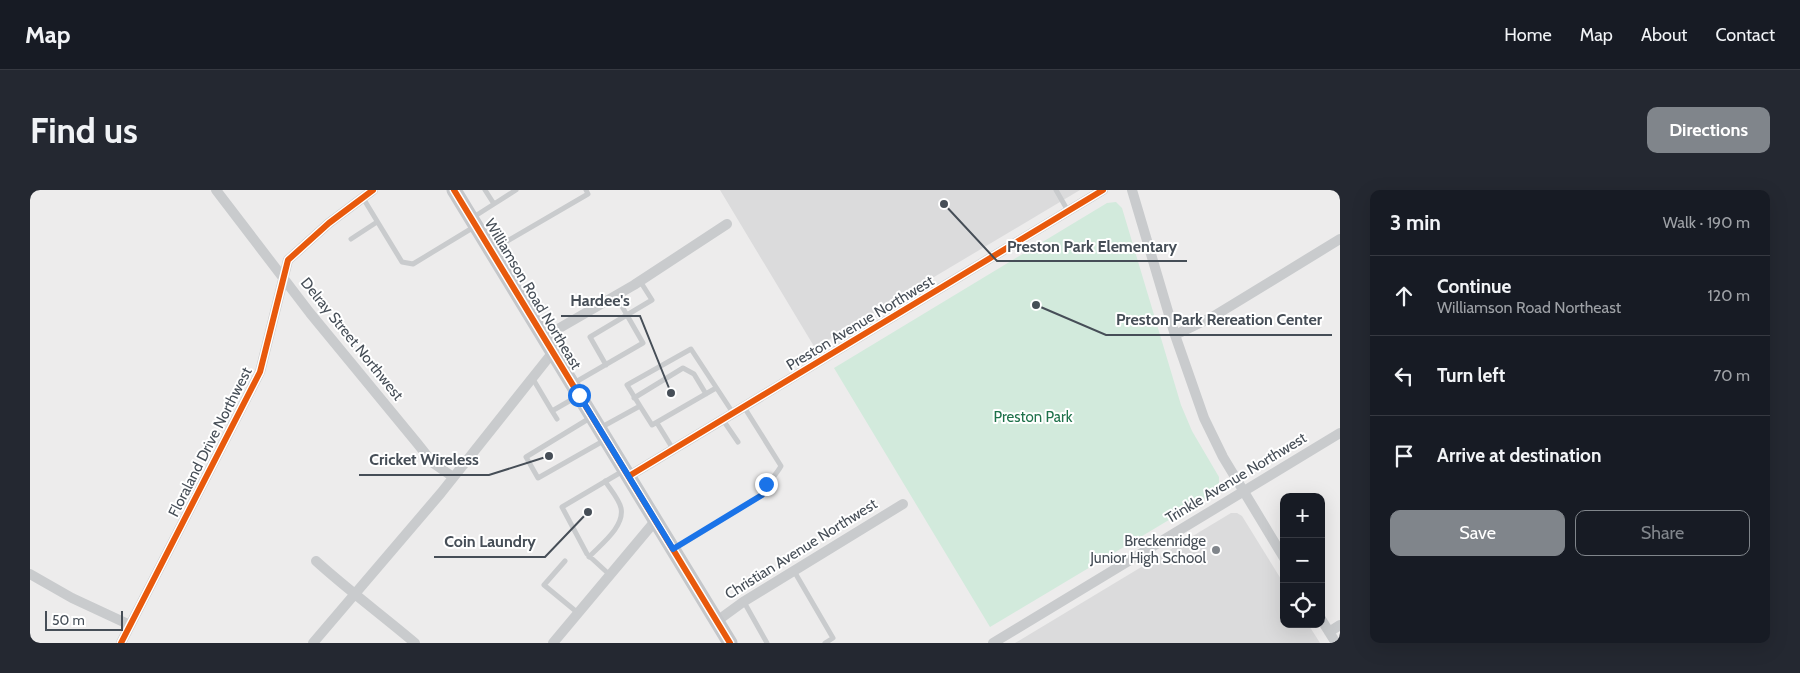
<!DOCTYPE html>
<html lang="en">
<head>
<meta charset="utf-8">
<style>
  body { margin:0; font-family:Cabin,sans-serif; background:#242831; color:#f1f3f6 }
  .controls { position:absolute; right:15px; bottom:15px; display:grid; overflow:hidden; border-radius:10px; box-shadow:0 5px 20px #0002 }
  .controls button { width:45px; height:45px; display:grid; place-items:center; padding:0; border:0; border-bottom:1px solid #363941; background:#171b24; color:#f1f3f6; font:25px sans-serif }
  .scale { position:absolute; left:15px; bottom:12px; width:78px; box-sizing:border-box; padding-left:5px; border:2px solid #464e57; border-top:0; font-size:14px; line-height:18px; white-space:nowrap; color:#464e57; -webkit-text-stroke:4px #fff; paint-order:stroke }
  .stop { position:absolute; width:15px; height:15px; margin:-11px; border:4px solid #1a73e8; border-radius:50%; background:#fff }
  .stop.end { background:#1a73e8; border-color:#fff; box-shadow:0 1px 5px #0008 }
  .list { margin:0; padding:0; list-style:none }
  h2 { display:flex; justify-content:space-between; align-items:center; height:65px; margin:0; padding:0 20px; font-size:21px }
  h2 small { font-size:16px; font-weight:400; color:#9ea1a6 }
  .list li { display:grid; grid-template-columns:32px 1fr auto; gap:15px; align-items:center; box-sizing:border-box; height:80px; padding:0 20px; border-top:1px solid #363941 }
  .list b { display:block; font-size:19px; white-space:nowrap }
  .list p { margin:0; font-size:16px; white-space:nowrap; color:#9ea1a6 }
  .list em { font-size:16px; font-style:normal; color:#9ea1a6 }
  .actions { display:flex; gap:10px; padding:15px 20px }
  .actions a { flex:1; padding:11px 0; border:1px solid #80858b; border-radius:10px; text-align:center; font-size:18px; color:#80858b }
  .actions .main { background:#80858b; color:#fff }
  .icon { flex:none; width:28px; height:28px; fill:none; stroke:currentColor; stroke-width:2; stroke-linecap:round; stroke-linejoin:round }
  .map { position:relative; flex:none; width:1310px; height:453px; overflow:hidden; border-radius:10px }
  header { display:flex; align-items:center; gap:30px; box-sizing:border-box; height:70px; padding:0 25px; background:#171b24; border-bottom:1px solid #363941 }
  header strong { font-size:24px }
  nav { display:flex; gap:28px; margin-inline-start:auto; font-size:18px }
  .intro { display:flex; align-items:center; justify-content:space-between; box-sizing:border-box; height:120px; padding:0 30px }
  h1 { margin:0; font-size:35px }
  .button { padding:12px 22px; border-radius:10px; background:#80858b; color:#fff; font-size:18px; font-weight:700 }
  main { display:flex; gap:30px; padding:0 30px }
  aside { flex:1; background:#171b24; border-radius:10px; box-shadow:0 5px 20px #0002 }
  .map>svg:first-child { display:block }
</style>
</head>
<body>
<header>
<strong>Map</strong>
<nav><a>Home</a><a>Map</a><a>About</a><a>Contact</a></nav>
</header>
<div class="intro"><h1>Find us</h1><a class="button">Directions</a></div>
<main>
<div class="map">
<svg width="1310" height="453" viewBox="0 0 1310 453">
  <rect width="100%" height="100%" fill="#edecec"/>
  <path fill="#dbdbdc" d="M690,0H1050L785,158Z
    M1201,323H1207L1212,326L1254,394V434H1278L1290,453H985Z"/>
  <path fill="#d2eadc" d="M1086,12L1092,18L1151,215L1162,241L1189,287V300L960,437L804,178L1077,13Z"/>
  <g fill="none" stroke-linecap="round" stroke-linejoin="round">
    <path stroke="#c9cbcd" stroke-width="5" d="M455,0L464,14L486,0
      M1026,0L1038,21
      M333,8L372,72L383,74L444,37
      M442,28L464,14
      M321,49L347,32
      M462,60L558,4L556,0
      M576,175L560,147L622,110L610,91
      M503,189L522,221L548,206
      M544,193L613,153L586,106
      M604,208L653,178L664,184L676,204
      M610,216L622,235L686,198
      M522,221L527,229
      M560,228L496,267L508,288L575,250
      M693,230L708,252
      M627,233L643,259
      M570,238L610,216L597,195L661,159L703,223
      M644,359L732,305C736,293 745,287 751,276L714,217
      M559,367C570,355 595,337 591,318C589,309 580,299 575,291
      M535,371L514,395L548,423
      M764,381L803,448L795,453
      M581,386L557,364L532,317L593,281
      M714,412L737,453"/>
    <path stroke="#c9cbcd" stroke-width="10" d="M186,0L280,123L387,253L403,273L423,287
      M1102,0L1145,145L1174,228L1193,267L1254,368
      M1145,145L1184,126L1310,49
      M514,147L604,95L697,34
      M599,286L1073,0
      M286,371C318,400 352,425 385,453
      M0,384L42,408L100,435
      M1291,429L1306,453
      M687,431L713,412L873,314
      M1299,442L1310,435
      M91,453L230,182L258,70L299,33L343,0
      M283,453L411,303L523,162
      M523,453L626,330
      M963,453L1310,243"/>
    <path stroke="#c5c7ca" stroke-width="15" d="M424,0L700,453"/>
    <g stroke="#fff" stroke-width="9">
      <path id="cycleway" d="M424,0L700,453
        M599,286L1073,0
        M91,453L230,182L258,70L299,33L343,0"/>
    </g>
    <use href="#cycleway" stroke="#e8590c" stroke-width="6"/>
  </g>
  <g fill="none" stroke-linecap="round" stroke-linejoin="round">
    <path stroke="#1a73e8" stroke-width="6" d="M549,205L643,359L732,305L736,294"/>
  </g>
  <circle fill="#80858b" stroke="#fff" stroke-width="2" cx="1186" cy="360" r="5"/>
  <g text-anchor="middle" stroke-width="4" stroke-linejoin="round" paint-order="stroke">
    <g font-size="15" fill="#464e57" stroke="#fff">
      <text transform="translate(503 104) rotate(59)" y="5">Williamson Road Northeast</text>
      <text transform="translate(830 133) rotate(-31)" y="5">Preston Avenue Northwest</text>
      <text transform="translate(322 149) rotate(51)" y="5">Delray Street Northwest</text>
      <text transform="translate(180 252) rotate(-63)" y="5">Floraland Drive Northwest</text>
      <text transform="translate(1206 288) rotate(-31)" y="5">Trinkle Avenue Northwest</text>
      <text transform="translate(771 359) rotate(-32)" y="5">Christian Avenue Northwest</text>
    </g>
    <g font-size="15" fill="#1e714a" stroke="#fff">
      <text x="1003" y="232">Preston Park</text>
    </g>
    <g font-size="15" fill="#464e57" stroke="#fff" text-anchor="end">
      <text x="1176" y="356">Breckenridge<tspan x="1176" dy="17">Junior High School</tspan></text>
    </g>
  </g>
  <path fill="none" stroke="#464e57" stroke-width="2" d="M914 14L967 71H1157M641 203L610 126H531M1006 115L1076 145H1302M519 266L459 285H329M558 322L515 367H404"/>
  <g fill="#464e57" stroke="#fff" stroke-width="2">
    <circle cx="914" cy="14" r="5"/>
    <circle cx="641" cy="203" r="5"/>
    <circle cx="1006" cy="115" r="5"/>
    <circle cx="519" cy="266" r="5"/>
    <circle cx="558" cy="322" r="5"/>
  </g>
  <g font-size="16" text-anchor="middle" font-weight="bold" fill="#464e57" stroke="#fff" stroke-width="4" stroke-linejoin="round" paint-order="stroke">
    <text x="1062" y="62">Preston Park Elementary</text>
    <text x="570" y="116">Hardee's</text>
    <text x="1189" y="135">Preston Park Rereation Center</text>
    <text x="394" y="275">Cricket Wireless</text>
    <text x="460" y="357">Coin Laundry</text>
  </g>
</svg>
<div class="controls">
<button>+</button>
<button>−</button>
<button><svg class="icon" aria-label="locate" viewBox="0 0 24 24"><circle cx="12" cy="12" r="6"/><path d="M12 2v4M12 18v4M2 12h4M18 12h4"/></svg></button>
</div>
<div class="scale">50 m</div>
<div class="stop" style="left:549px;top:205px"></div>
<div class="stop end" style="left:736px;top:294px"></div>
</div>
<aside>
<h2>3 min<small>Walk · 190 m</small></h2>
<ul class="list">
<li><svg class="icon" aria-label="ahead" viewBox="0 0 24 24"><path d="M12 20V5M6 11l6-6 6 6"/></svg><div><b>Continue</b><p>Williamson Road Northeast</p></div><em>120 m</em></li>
<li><svg class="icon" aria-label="left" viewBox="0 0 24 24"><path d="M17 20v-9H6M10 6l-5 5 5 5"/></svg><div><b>Turn left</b></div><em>70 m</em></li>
<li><svg class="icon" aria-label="arrive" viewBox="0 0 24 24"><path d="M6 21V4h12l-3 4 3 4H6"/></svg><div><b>Arrive at destination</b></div></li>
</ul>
<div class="actions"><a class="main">Save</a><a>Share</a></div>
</aside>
</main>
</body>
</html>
